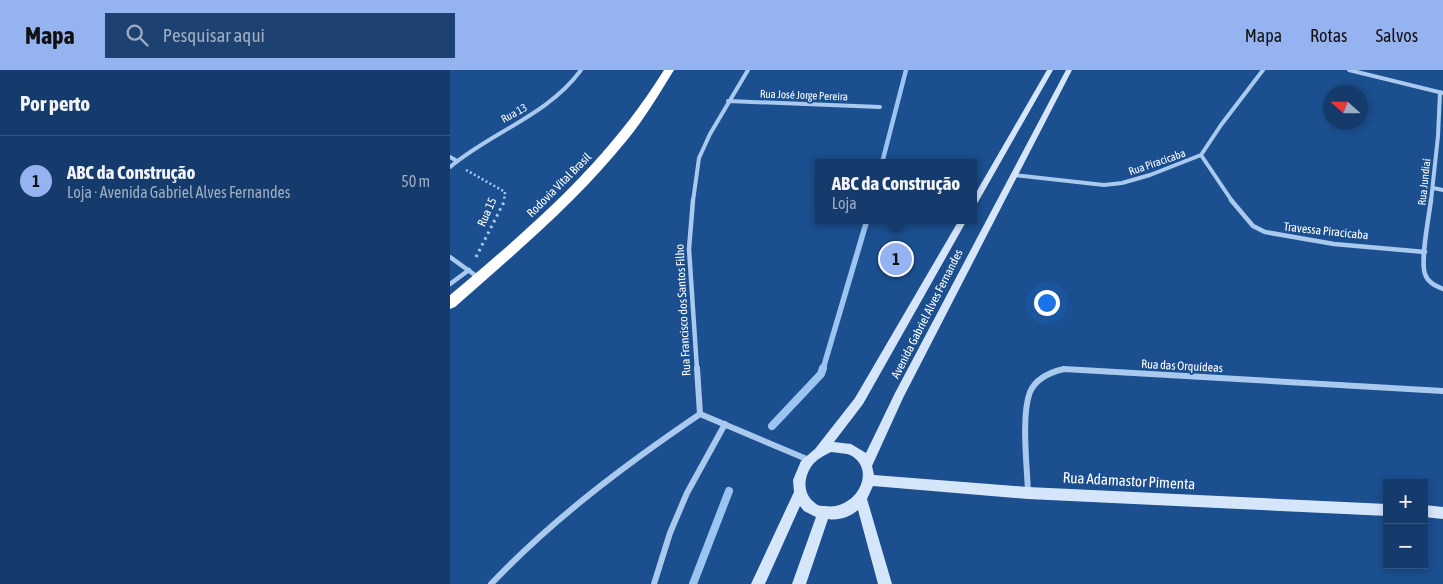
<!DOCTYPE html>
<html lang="pt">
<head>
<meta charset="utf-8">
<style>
  body { margin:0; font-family:"Asap Condensed",sans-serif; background:#1d4271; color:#f1f3f6 }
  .controls { position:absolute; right:15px; bottom:15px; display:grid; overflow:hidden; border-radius:0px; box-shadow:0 2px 8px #0003 }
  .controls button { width:45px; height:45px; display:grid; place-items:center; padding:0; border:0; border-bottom:1px solid #33557e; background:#143b6b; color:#f1f3f6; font:25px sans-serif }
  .compass { position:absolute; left:873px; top:15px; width:45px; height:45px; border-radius:50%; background:#143b6b; box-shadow:0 2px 8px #0003; rotate:291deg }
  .you { position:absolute; left:596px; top:232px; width:18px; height:18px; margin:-12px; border:4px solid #fff; border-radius:50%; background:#1a73e8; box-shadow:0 0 0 8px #1a73e833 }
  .badge { display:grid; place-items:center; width:32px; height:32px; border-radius:50%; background:#95b2f1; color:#111; font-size:16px; font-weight:700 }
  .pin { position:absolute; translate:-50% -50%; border:2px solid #fff; box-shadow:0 1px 5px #0006 }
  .popup { position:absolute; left:365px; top:89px; width:162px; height:65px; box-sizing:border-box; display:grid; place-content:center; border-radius:0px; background:#143b6b; filter:drop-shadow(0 1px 4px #0005); font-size:16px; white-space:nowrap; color:#9dadc1 }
  .popup b { font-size:19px; color:#f1f3f6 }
  .popup::after { content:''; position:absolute; left:50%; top:100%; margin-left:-10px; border:10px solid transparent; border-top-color:#143b6b }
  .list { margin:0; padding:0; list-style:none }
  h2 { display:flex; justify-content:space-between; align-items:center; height:65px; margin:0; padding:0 20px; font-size:21px }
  h2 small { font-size:16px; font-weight:400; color:#9dadc1 }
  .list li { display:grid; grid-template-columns:32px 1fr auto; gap:15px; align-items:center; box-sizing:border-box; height:90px; padding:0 20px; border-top:1px solid #33557e }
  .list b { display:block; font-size:19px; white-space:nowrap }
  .list p { margin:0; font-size:16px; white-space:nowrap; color:#9dadc1 }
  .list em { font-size:16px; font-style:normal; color:#9dadc1 }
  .icon { flex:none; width:28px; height:28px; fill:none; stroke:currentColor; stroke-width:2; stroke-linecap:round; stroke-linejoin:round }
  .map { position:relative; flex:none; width:993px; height:514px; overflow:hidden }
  header { display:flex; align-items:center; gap:30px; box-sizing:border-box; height:70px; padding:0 25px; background:#95b2f1; color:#111 }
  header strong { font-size:24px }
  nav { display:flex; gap:28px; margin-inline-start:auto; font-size:18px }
  .search { width:350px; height:45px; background:#1d4271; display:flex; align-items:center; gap:12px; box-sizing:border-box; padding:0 18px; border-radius:0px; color:#9dadc1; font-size:19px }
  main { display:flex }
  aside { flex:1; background:#143b6b }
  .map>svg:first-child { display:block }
</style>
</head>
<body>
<header>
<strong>Mapa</strong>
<div class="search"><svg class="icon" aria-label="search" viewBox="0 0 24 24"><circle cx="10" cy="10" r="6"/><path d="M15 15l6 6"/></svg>Pesquisar aqui</div>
<nav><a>Mapa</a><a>Rotas</a><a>Salvos</a></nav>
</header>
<main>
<aside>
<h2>Por perto<small></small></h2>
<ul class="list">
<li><span class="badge">1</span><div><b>ABC da Construção</b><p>Loja · Avenida Gabriel Alves Fernandes</p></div><em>50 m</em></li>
</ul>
</aside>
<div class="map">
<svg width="993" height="514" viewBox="0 0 993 514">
  <rect width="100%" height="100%" fill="#1b4f8f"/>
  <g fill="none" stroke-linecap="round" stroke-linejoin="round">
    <path stroke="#9cc4f0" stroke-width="4.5" d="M432,93L456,0"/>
    <path stroke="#9cc4f0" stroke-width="5.5" d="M373,299L417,150"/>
    <path stroke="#9cc4f0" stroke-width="8" d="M322,356L371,304L373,298
      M243,514L279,421"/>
    <path stroke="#a9c9ee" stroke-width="2.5" stroke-dasharray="2 2.5" stroke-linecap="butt" d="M16,100L55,122L54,131"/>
    <path stroke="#a9c9ee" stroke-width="3" stroke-dasharray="2.5 4" stroke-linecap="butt" d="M26,187L55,130"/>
    <path stroke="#a9c9ee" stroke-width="4" d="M899,0L993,23
      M278,31L430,37
      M751,85L782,131
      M0,87L7,91
      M0,97C43,61 97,46 131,0
      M563,105L654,115L672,113L700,105L751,85L771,55L813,0
      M983,118L993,120
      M243,131L249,88L260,64L298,0
      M981,131L988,66L990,22"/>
    <path stroke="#a9c9ee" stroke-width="4.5" d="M243,130L239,179L247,299
      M781,130L803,156L815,162L884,174L975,182
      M981,130C979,146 970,191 975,204C978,213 986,216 993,219
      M0,187L29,208
      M0,214L19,200"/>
    <path stroke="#a9c9ee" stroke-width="6" d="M247,298L250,344L359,390
      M578,422C577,396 571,345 580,322C586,308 601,302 614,299L993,321
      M41,514C104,448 175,395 250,344
      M204,514L220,463L237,423L275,354"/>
    <path fill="#d6e6fa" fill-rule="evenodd" d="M597,0H603L528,132L524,135V126Z
      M616,0H622L453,328L422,396L424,405L578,417L937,434V446L578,429L423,416L417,429L442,514H428L408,440C400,447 388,451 378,449L356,514H342L366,447L354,441L350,436L315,514H301L344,422L343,410L351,391L365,379L405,328L509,150H517L413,334L384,372L401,374L416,383L445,323ZM381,382C387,383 395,383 400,385C428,399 406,441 375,436C371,436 368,436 365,433C351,423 354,404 364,393C369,388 375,385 381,382Z
      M974,435L993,437V449L974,447Z"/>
    <path fill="#fff" fill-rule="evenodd" d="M214,0H224C209,24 195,48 177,70C127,132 65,184 5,237L0,239V225C83,155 156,93 214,0Z"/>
  </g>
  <g text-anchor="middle" stroke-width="4" stroke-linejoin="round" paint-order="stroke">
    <g font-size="11" fill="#fff" stroke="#1b4f8f">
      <text transform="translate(354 25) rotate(2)" y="4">Rua José Jorge Pereira</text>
      <text transform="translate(64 43) rotate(-29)" y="4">Rua 13</text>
      <text transform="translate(707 92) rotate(-19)" y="4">Rua Piracicaba</text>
      <text transform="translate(974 112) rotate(-84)" y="4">Rua Jundiaí</text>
    </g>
    <g font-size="12" fill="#fff" stroke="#1b4f8f">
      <text transform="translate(109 115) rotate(-45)" y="4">Rodovia Vital Brasil</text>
      <text transform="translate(37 142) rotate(-66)" y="4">Rua 15</text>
      <text transform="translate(876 161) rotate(6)" y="4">Travessa Piracicaba</text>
      <text transform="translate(233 240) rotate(-93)" y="4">Rua Francisco dos Santos Filho</text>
      <text transform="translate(477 244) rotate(-63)" y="4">Avenida Gabriel Alves Fernandes</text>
      <text transform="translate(732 296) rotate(3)" y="4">Rua das Orquídeas</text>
    </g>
    <g font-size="15" fill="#fff" stroke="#1b4f8f">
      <text transform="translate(679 411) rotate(3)" y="5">Rua Adamastor Pimenta</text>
    </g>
  </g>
</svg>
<div class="controls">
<button>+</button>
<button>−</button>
</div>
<svg class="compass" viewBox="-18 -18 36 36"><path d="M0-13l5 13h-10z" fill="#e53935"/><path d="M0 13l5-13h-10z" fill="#9dadc1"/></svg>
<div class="you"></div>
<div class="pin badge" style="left:446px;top:189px">1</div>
<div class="popup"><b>ABC da Construção</b>Loja</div>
</div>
</main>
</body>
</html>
